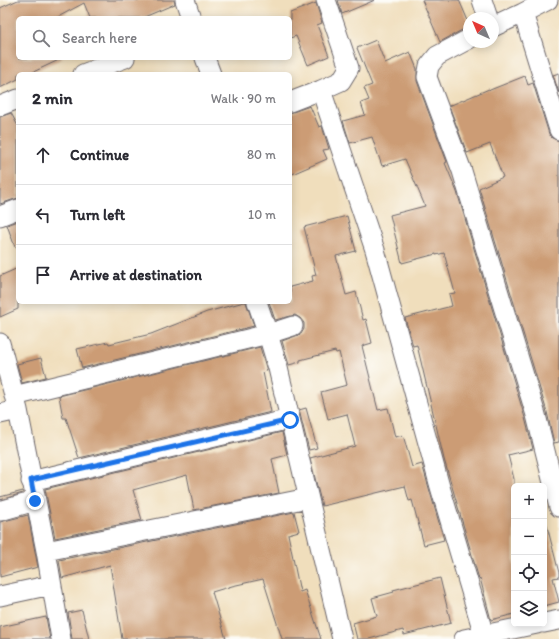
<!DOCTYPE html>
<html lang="en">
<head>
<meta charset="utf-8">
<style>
  body { margin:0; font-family:Itim,sans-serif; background:#f2f2f3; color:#2b2b33 }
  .controls { position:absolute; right:12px; bottom:12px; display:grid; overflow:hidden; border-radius:6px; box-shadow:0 2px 10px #0003 }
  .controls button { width:36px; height:36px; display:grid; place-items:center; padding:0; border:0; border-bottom:1px solid #e1e1e2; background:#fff; color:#2b2b33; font:20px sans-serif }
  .compass { position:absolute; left:463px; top:12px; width:36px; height:36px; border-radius:50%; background:#fff; box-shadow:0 2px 10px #0003; rotate:316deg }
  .stop { position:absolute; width:12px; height:12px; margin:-9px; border:3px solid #1a73e8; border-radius:50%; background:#fff }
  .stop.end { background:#1a73e8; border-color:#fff; box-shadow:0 1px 4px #0008 }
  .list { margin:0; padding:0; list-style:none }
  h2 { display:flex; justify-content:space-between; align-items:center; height:52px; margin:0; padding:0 16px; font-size:17px }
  h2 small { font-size:13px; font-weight:400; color:#7c7c81 }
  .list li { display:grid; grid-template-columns:26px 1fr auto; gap:12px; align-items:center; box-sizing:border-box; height:60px; padding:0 16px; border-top:1px solid #e1e1e2 }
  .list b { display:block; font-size:15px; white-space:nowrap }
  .list em { font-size:13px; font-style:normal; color:#7c7c81 }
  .icon { flex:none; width:22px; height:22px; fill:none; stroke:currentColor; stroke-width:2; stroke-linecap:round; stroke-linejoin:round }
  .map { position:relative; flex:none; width:559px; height:639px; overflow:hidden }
  .search { position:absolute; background:#fff; box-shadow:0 2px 10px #0003; left:16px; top:16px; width:276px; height:44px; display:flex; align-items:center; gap:10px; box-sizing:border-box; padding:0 14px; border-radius:6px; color:#7c7c81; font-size:15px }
  .panel { position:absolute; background:#fff; box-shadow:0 2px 10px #0003; left:16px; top:72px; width:276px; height:232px; border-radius:6px }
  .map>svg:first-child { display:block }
</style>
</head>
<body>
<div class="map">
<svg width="559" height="639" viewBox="0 0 559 639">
  <rect width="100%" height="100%" fill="#fdfcf7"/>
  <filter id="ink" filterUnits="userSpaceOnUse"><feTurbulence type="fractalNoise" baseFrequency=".025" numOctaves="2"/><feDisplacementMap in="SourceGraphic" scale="8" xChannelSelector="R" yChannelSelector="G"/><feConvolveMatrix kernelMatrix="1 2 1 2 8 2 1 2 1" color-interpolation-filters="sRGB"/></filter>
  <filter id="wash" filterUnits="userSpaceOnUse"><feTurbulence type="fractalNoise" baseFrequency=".012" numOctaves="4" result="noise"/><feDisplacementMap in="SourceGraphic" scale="16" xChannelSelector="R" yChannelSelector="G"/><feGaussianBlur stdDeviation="0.9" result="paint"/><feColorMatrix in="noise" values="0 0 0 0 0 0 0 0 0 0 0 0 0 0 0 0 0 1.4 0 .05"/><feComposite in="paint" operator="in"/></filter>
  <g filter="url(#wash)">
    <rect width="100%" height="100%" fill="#f0debc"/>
    <g id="blocks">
      <path fill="#cc9c75" d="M18,0H174L175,4L142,18H90L84,3L56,18H18V58H63L29,74H18V79L0,88V8Z
        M338,0H375L342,14Z
        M422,0H459L469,23V28L464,29L440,42Z
        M316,3L322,23L317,25L329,56L308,65L296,36L290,38V13Z
        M376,40L385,63L410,52L417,69V81L447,162L445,163L457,192L525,418L533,449L508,455L514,479V614L491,620L480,578L479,579L444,459L417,345L413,346L405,318L452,306L449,294L455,293L444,253L436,255V254L402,263L390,215L425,206L405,159L382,166L372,137L350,143L343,121L365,115L361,103L369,100L364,88L372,85L357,48Z
        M559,73V93L553,75Z
        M525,76L528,85L533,83L549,134L552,138L559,141V442L554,443L547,412L479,188L503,177L490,144L467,153L449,106L489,89L490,90Z
        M310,106L319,127L322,126L329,149L323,150L327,159L290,175V113Z
        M11,113L18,126V198L0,204V117Z
        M347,216L356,251L336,256L346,295L356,292L363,320L366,319L372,343L362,346L378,410L388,408L395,437L403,435L412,467L422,464L444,540L424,545L412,500L409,501L405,486L322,506L310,458L355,446L347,414L328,419L321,392L347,385L339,352L336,353L335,351L300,360V362L289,365L282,341L301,334L304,329V323L300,318L295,315L275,320L269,302H290V287L313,281L312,276L316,275L304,227Z
        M18,221V247H15L7,225Z
        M18,268V309L0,317V276Z
        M244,302H246L254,326L82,368L77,349L108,342L109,344L151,334L207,312Z
        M260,347L267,371L263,372L271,412L79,458L66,418H63L59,396Z
        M41,358L46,377L22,383L17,364Z
        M306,408L317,448L309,450L299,410Z
        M282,432L287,455L272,459L279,493L194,510L187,475L133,490L142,520L55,538L45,489Z
        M23,491V493L0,500V497Z
        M294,512L299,531L288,534L300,592L305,590L321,639H282L263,579L232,586L212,592L226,639H122L110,565L62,578L59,560Z
        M28,515L38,567L0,577V522Z
        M546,522L559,573V577L553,578L559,602L544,606V523Z
        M440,578L451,623L404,635L403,630L369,639H357L353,623L377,616L372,598L394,592L393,590Z
        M82,610L89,639H72L68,613Z
        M46,617L50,639H0V627Z"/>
    </g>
  </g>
  <g filter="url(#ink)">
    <use href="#blocks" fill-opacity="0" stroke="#6a6468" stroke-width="1"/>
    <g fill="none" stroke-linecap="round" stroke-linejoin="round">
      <g stroke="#6a6468" stroke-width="21">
        <path id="street" d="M185,0L191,18
          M482,0L488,18
          M548,0L523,13L559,130
          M493,27L523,13
          M469,39L437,56L429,66L427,77L462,171L536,415L559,507
          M205,58L211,74
          M83,74L125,58
          M321,90L341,81L349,68L326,0
          M290,102L321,90L375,250L440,487L484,635
          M0,106L18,99
          M0,216L18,209
          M257,302L268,334L293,326
          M0,343L18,410L46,551L61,639
          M14,396L268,334L278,368L342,639
          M0,414L18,410
          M31,481L290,419
          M0,511L35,501
          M46,551L308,498
          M0,596L51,585
          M544,623L559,620
          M464,639L537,624"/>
      </g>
      <use href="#street" stroke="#fff" stroke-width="19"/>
    </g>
  </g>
  <g fill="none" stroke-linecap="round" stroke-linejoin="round" filter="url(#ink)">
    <path stroke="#1a73e8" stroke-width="5" d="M35,501L31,480L290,420"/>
  </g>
</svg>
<div class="controls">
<button>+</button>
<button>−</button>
<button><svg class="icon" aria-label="locate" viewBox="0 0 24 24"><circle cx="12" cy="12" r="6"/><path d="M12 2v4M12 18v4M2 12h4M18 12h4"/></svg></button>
<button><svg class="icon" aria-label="layers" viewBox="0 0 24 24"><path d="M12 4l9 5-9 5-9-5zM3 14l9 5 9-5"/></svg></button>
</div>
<svg class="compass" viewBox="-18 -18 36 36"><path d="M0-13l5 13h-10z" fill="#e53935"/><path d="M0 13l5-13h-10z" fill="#7c7c81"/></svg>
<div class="stop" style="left:290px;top:420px"></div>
<div class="stop end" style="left:35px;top:501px"></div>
<div class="search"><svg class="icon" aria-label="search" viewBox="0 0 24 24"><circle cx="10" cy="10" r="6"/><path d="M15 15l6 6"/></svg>Search here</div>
<section class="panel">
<h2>2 min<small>Walk · 90 m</small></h2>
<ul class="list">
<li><svg class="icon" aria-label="ahead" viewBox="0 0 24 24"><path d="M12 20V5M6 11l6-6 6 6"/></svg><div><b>Continue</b></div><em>80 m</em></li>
<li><svg class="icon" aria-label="left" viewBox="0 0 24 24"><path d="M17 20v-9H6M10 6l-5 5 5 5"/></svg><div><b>Turn left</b></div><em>10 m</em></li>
<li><svg class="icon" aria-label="arrive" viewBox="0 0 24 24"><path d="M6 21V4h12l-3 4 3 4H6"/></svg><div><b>Arrive at destination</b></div></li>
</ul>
</section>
</div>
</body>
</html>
